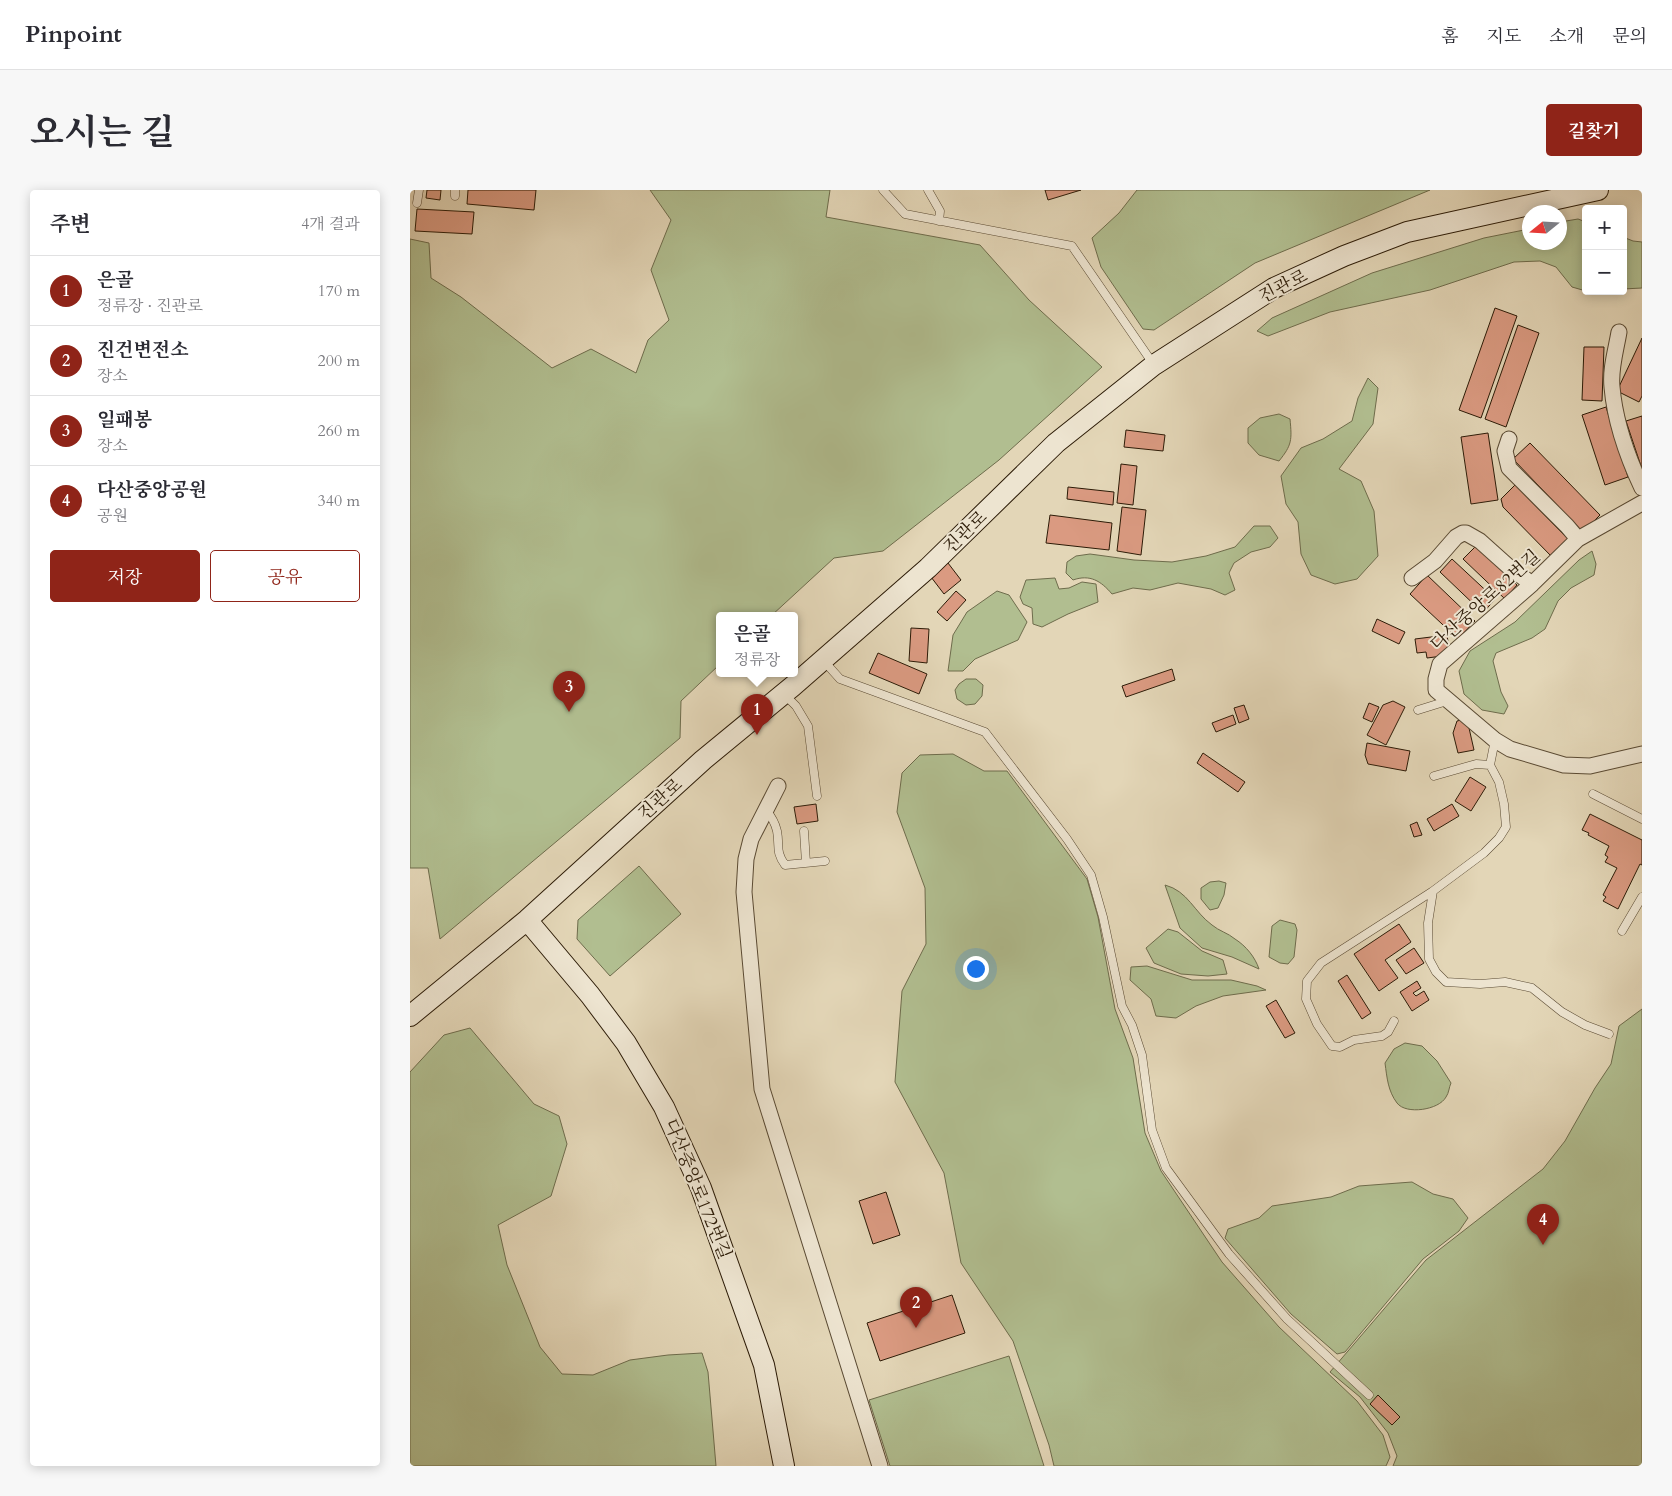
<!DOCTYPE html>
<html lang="ko">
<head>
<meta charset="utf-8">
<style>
  body { margin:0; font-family:Cardo,"Noto Serif KR",serif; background:#f7f7f7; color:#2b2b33 }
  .controls { position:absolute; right:15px; top:15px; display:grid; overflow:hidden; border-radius:5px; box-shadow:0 2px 12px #0003 }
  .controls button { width:45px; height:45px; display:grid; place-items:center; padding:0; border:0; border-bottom:1px solid #e1e1e2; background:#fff; color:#2b2b33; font:25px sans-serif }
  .compass { position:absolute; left:1112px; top:15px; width:45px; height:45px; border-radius:50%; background:#fff; box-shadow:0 2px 12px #0003; rotate:252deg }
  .you { position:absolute; left:565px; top:778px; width:18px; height:18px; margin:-12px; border:4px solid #fff; border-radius:50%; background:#1a73e8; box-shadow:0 0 0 8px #1a73e833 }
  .badge { display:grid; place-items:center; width:32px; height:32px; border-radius:50%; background:#8f2418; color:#fff; font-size:16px; font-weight:700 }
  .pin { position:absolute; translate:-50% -41px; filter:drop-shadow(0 1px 2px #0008) }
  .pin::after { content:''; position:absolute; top:26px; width:18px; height:15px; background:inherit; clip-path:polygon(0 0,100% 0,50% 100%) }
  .popup { position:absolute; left:306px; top:422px; width:82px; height:65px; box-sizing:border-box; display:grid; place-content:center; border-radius:5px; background:#fff; filter:drop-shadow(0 1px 4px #0005); font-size:16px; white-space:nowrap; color:#7c7c81 }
  .popup b { font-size:19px; color:#2b2b33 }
  .popup::after { content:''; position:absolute; left:50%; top:100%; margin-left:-10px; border:10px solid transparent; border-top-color:#fff }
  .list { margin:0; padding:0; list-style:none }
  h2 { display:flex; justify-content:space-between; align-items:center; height:65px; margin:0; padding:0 20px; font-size:21px }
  h2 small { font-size:16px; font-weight:400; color:#7c7c81 }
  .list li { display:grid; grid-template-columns:32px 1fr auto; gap:15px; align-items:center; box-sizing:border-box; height:70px; padding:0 20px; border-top:1px solid #e1e1e2 }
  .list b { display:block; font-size:19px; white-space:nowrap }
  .list p { margin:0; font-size:16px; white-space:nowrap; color:#7c7c81 }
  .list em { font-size:16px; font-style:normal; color:#7c7c81 }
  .actions { display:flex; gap:10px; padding:15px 20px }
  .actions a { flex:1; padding:11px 0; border:1px solid #8f2418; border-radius:5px; text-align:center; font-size:18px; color:#8f2418 }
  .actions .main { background:#8f2418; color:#fff }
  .map { position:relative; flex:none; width:1232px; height:1276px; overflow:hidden; border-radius:5px }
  header { display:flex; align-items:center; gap:30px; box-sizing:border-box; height:70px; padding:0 25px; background:#fff; border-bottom:1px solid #e1e1e2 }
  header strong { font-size:24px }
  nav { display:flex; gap:28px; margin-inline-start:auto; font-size:18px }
  .intro { display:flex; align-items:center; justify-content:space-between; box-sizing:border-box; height:120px; padding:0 30px }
  h1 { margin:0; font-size:35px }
  .button { padding:12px 22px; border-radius:5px; background:#8f2418; color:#fff; font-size:18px; font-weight:700 }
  main { display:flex; gap:30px; padding:0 30px }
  aside { flex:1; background:#fff; border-radius:5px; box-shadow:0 2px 12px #0003 }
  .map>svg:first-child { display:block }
</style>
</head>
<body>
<header>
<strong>Pinpoint</strong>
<nav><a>홈</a><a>지도</a><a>소개</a><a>문의</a></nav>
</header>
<div class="intro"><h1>오시는 길</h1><a class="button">길찾기</a></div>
<main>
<aside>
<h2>주변<small>4개 결과</small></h2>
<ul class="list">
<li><span class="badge">1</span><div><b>은골</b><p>정류장 · 진관로</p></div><em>170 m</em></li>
<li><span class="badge">2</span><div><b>진건변전소</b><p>장소</p></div><em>200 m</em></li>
<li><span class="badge">3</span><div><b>일패봉</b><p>장소</p></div><em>260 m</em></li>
<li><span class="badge">4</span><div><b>다산중앙공원</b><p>공원</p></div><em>340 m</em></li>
</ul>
<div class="actions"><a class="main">저장</a><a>공유</a></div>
</aside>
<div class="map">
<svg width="1232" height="1276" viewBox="0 0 1232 1276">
  <rect width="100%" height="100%" fill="#e3d6b7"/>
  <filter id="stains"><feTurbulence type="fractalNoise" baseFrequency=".004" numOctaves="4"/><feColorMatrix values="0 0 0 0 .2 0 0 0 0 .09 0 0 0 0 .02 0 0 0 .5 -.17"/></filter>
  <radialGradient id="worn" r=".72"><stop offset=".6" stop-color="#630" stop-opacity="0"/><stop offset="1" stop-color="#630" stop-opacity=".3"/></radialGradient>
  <path fill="#b1be90" stroke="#6e6c4c" d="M240,0H420L416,27L570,55L619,110L692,177L589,270L473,361L424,368L361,426H310L309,475L271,511L270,548L30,749L18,678H0V49L19,53L21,88L51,107L142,178L181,159L226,183L238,150L259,130L241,80L261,30Z
    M727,0H1020L845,73L744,140L733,139L691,77L682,48L709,23Z
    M1168,29L1176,32V101L1162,97L1146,77L1130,71L1104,72L1020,100L920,122L858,146L847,141L862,128L962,83L1074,48L1119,39L1120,52H1150V32Z
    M1213,47L1223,51L1232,52V98L1213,99Z
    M958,188L968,198L963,234L929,279L951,291L964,321L968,366L947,389L925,394L901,385L891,364L888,332L876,314L871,286L891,258L913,249L942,231L948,208Z
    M869,224L880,229C882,250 882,255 869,271L849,265L838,253V238L850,228Z
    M844,336H860L868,348L860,357L841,362L824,373L819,383L825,400L815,405L801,399L768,393L740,400L723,398L702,404C691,391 680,384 663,390L656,383L657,372L666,366L680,364L724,370L762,372L796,366L825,357Z
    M1182,361L1186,374L1184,385L1161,398L1148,411L1135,439L1122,448L1086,463L1083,471L1091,502L1098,516L1094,524L1072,520L1054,504L1049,481L1060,461L1105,432L1169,370Z
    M645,388L649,399L659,398L672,392L686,394L688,412L658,424L632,437L623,434L622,418L613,414L610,407L616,390Z
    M587,401L599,405L617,432L608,450L565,469L553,481H538L543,445L557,422Z
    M556,489H566L573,495L572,506L565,514L556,515L547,509L545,500L549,494Z
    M543,564L574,581H597L677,689L688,727L705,819L723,868L735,943L751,981L812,1072L869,1137L947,1211L973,1245L980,1267L976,1276H644L639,1255L603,1151L551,1073L534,983L485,892L492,801L516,754L515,698L487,622L492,583L510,565Z
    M229,676L271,724L200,786L167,749L168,730Z
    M809,691L816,693L814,705L808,718L800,720L791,709V698L800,692Z
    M755,695C778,701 784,722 802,735C809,741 818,743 825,749C836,756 845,767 849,779L822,767L792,758L770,738Z
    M870,730L885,734L887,740L884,767L878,774L870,773L859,767L862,736Z
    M758,739L768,742L792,761L813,770L817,784L798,786L771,784L744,773L736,758Z
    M737,776L782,790H821L847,796L856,800L813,806L786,816L766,828L746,826L741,809L720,790L721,777Z
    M1232,819V1276H983L987,1266L978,1243L950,1207L920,1182L1016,1070L1133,979L1155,951L1185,898L1201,874L1209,836Z
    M60,838L124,914L149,926L157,954L141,1006L88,1035L97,1075L130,1157L152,1184L183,1185L220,1170L258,1165L292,1163L298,1182L306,1276H0V882L34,845Z
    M995,853L1012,856L1027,871L1041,893C1039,897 1039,903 1036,907C1029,920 996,925 987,913C978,901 977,888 975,873L984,859Z
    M1002,992L1023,1004L1043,1009L1058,1028L1049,1041L1013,1069L935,1162L927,1164L881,1124L815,1048L818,1039L849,1028L862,1016L921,1007L949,996Z
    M599,1166L634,1276H480L459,1210Z"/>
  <path fill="#da9a81" stroke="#2c1b07" d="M17,0H31L30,10L16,8Z
    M58,0H126L124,20L57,14Z
    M635,0H671L638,10Z
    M7,19L64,22L62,44L5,41Z
    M1085,118L1107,126L1071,228L1049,220Z
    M1108,135L1129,143L1096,237L1075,229Z
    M1232,148V206L1229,212L1207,201Z
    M1174,157H1194L1192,211L1172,210Z
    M1196,217L1218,287L1195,295L1172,225Z
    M1232,226V279L1216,231Z
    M716,240L755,245L753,261L714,257Z
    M1078,243L1088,310L1061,314L1051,247Z
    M1120,253L1190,325L1173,342L1103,269Z
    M711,274L727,276L723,315L707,313Z
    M1105,295L1160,351L1143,368L1093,317L1091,309Z
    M658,297L704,302L703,315L657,309Z
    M712,317L736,320L731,365L707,361Z
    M640,325L702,333L699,360L636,353Z
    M1066,356L1107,395L1095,409L1053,369Z
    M1042,369L1085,409L1073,423L1030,382Z
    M538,373L551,390L534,404L521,387Z
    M1017,385L1065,431L1048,449L1000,404Z
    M546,401L556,410L537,431L527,422Z
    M967,429L995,442L989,454L962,441Z
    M501,438L519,439L517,473L499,471Z
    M1037,445L1040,465L1017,468L1016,462L1007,463L1005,449Z
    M468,463L517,484L509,504L459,483Z
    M762,479L765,490L716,507L712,496Z
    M983,511L995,517L976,555L957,545L973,515Z
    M959,513L969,517L962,532L953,528Z
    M834,515L839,529L829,533L824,518Z
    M823,525L826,534L806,542L802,533Z
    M1051,530L1059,538L1064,560L1048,563L1043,543L1047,531Z
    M957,553L1000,561L996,581L958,574L955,565Z
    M793,563L835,592L828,602L787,573Z
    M1060,587L1076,597L1061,621L1045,611Z
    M406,614L408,631L387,634L384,617Z
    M1042,614L1049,626L1024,641L1017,629Z
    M1180,624L1232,650V675L1230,674L1208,719L1193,711L1196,707L1193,705L1207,678L1195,672L1198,667L1195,665L1199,656L1178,645L1179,643L1172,640Z
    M1007,632L1012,645L1004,647L1000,635Z
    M989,734L1001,752L975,770L988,788L969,801L944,764Z
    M1004,758L1014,773L996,784L986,770Z
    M937,785L961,823L952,829L928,791Z
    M1007,791L1011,798L1003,803L1006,806L1014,801L1019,810L1002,821L990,802Z
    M866,810L885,843L875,848L856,816Z
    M476,1002L490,1045L463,1054L449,1011Z
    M542,1105L555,1143L470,1171L457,1133Z
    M968,1205L990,1227L982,1235L960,1214Z"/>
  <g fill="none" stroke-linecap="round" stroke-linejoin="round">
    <g stroke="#5a4a33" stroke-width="9">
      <path id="lane" d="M473,0L495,24L662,56L744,175
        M518,0L530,21L529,31
        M45,6V0
        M7,13L9,0
        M413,470L430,489L575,542L657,649L681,685L693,727L712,816L722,835L732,865L742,940L756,978L819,1064L877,1129L959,1205
        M374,504L386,516L398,536L407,606
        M1008,520L1037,511
        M1024,586L1066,574L1080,575
        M1183,604L1232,629
        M356,620C361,626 365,632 367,641C370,656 365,661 375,675L415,671
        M394,641L396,673
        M1023,701L1018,733L1019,769L1026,782L1036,792L1070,794L1095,792L1122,798L1152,822L1175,835L1199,844
        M1212,741L1232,707
        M984,831L978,842L972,846L944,850L930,857L922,856L907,834L896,809L897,791L911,773L1023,701L1074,663L1089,648L1096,637L1094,614L1089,592L1080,575L1085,550"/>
    </g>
    <g stroke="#5a4a33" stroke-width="17">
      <path id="street" d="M1209,142C1206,160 1200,179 1202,197C1205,232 1217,266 1232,298
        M1099,249L1095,261L1099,278L1157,336L1168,349
        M1232,313L1168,349L1122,394L1030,474L1026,489V500L1085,550L1100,559L1154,575L1180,576L1232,564
        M1002,388L1025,371L1046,347L1053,343H1056L1070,351L1099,377L1122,394
        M368,596L341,649L336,669L334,702L352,899L470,1276"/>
    </g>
    <g stroke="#2c1b07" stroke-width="22">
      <path id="secondary" d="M117,730L180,805L216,853L254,917L291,998L354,1175L374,1276
        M0,826L117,730L293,570L383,496L518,378L646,253L744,175L864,98L934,66L997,42L1188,0"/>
    </g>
    <use href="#lane" stroke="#ede4d0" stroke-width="8"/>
    <use href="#street" stroke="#ede4d0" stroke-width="15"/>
    <use href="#secondary" stroke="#ede4d0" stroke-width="20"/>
  </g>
  <g text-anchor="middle" stroke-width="4" stroke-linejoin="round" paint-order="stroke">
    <g font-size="18" fill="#2c1b07" stroke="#ede4d0">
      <text transform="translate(873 96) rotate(-27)" y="6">진관로</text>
      <text transform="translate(555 342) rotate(-44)" y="6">진관로</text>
      <text transform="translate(1075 410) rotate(-42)" y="6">다산중앙로82번길</text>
      <text transform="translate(250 609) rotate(-42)" y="6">진관로</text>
      <text transform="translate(288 999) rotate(68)" y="6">다산중앙로172번길</text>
    </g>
  </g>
  <rect width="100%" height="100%" filter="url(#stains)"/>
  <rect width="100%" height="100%" fill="url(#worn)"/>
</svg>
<div class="controls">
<button>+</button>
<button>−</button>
</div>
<svg class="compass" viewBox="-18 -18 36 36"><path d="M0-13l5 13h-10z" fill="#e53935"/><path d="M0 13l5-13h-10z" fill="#7c7c81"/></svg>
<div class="you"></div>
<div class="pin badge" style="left:347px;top:545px">1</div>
<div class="popup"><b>은골</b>정류장</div>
<div class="pin badge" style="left:506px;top:1138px">2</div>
<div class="pin badge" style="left:159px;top:522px">3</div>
<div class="pin badge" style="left:1133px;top:1055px">4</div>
</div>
</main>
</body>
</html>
